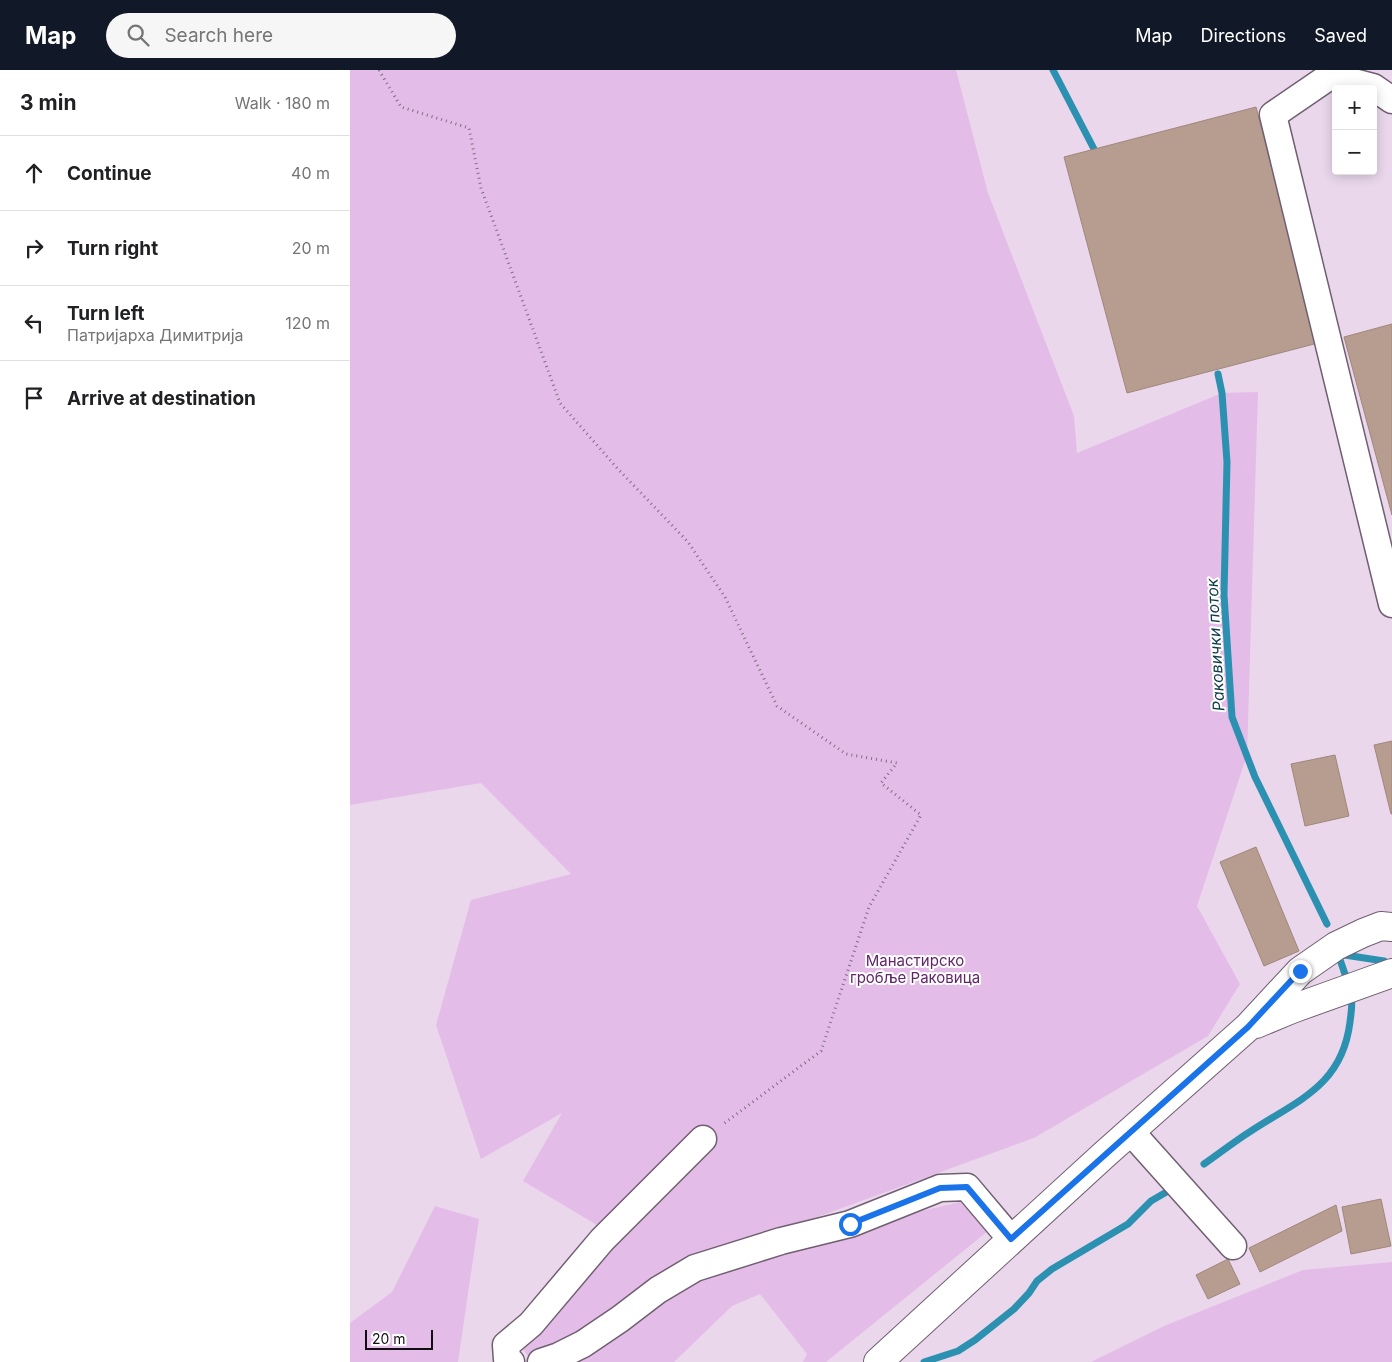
<!DOCTYPE html>
<html lang="en">
<head>
<meta charset="utf-8">
<style>
  body { margin:0; font-family:Inter,sans-serif; background:#f6f6f6; color:#202124 }
  .controls { position:absolute; right:15px; top:15px; display:grid; overflow:hidden; border-radius:5px; box-shadow:0 2px 12px #0003 }
  .controls button { width:45px; height:45px; display:grid; place-items:center; padding:0; border:0; border-bottom:1px solid #e0e0e0; background:#fff; color:#202124; font:25px sans-serif }
  .scale { position:absolute; left:15px; bottom:12px; width:68px; box-sizing:border-box; padding-left:5px; border:2px solid #120c13; border-top:0; font-size:14px; line-height:18px; white-space:nowrap; color:#120c13; -webkit-text-stroke:4px #fff; paint-order:stroke }
  .stop { position:absolute; width:15px; height:15px; margin:-11px; border:4px solid #1a73e8; border-radius:50%; background:#fff }
  .stop.end { background:#1a73e8; border-color:#fff; box-shadow:0 1px 5px #0008 }
  .list { margin:0; padding:0; list-style:none }
  h2 { display:flex; justify-content:space-between; align-items:center; height:65px; margin:0; padding:0 20px; font-size:21px }
  h2 small { font-size:16px; font-weight:400; color:#757577 }
  .list li { display:grid; grid-template-columns:32px 1fr auto; gap:15px; align-items:center; box-sizing:border-box; height:75px; padding:0 20px; border-top:1px solid #e0e0e0 }
  .list b { display:block; font-size:19px; white-space:nowrap }
  .list p { margin:0; font-size:16px; white-space:nowrap; color:#757577 }
  .list em { font-size:16px; font-style:normal; color:#757577 }
  .icon { flex:none; width:28px; height:28px; fill:none; stroke:currentColor; stroke-width:2; stroke-linecap:round; stroke-linejoin:round }
  .map { position:relative; flex:none; width:1042px; height:1292px; overflow:hidden }
  header { display:flex; align-items:center; gap:30px; box-sizing:border-box; height:70px; padding:0 25px; background:#111827; color:#fff }
  header strong { font-size:24px }
  nav { display:flex; gap:28px; margin-inline-start:auto; font-size:18px }
  .search { width:350px; height:45px; background:#f6f6f6; display:flex; align-items:center; gap:12px; box-sizing:border-box; padding:0 18px; border-radius:28px; color:#757577; font-size:19px }
  main { display:flex }
  aside { flex:1; background:#fff }
  .map>svg:first-child { display:block }
</style>
</head>
<body>
<header>
<strong>Map</strong>
<div class="search"><svg class="icon" aria-label="search" viewBox="0 0 24 24"><circle cx="10" cy="10" r="6"/><path d="M15 15l6 6"/></svg>Search here</div>
<nav><a>Map</a><a>Directions</a><a>Saved</a></nav>
</header>
<main>
<aside>
<h2>3 min<small>Walk · 180 m</small></h2>
<ul class="list">
<li><svg class="icon" aria-label="ahead" viewBox="0 0 24 24"><path d="M12 20V5M6 11l6-6 6 6"/></svg><div><b>Continue</b></div><em>40 m</em></li>
<li><svg class="icon" aria-label="right" viewBox="0 0 24 24"><path d="M7 20v-9h11M14 6l5 5-5 5"/></svg><div><b>Turn right</b></div><em>20 m</em></li>
<li><svg class="icon" aria-label="left" viewBox="0 0 24 24"><path d="M17 20v-9H6M10 6l-5 5 5 5"/></svg><div><b>Turn left</b><p>Патријарха Димитрија</p></div><em>120 m</em></li>
<li><svg class="icon" aria-label="arrive" viewBox="0 0 24 24"><path d="M6 21V4h12l-3 4 3 4H6"/></svg><div><b>Arrive at destination</b></div></li>
</ul>
</aside>
<div class="map">
<svg width="1042" height="1292" viewBox="0 0 1042 1292">
  <rect width="100%" height="100%" fill="#ead7ec"/>
  <path fill="#e4bce8" d="M0,0H606L638,123L724,346L727,383L872,323L908,322L897,685L847,836L890,914L858,966L684,1068L333,1196L216,1275L178,1286L168,1272L252,1158L173,1111L212,1043L131,1089L86,955L121,830L221,804L131,713L0,735Z
    M610,1132L638,1161L476,1292H453L457,1284L410,1224L382,1236L324,1292H205L385,1185Z
    M85,1136L129,1149L108,1292H0V1253L42,1222Z
    M1042,1192V1292H741L814,1256L953,1200Z"/>
  <g fill="none" stroke-linecap="round" stroke-linejoin="round">
    <path stroke="#2c91b0" stroke-width="7" d="M703,0L744,79
      M868,304L872,323L877,392L874,525L882,647L905,707L977,854
      M996,907L988,884L1034,891
      M854,1094C870,1083 885,1071 901,1061C948,1030 992,1016 1000,952C1001,943 1003,935 1001,926
      M574,1292L608,1281L625,1270L664,1239L679,1223L687,1211L702,1199L778,1154L801,1131L825,1117"/>
  </g>
  <path fill="#b69d90" stroke="#a0877b" d="M906,37L968,273L777,323L714,87Z
    M1042,254V445L994,267Z
    M1042,671V744H1041L1024,675Z
    M985,685L999,746L955,756L941,694Z
    M906,777L949,881L914,896L870,792Z
    M1031,1129L1041,1176L1001,1184L992,1137Z
    M986,1135L992,1161L910,1202L899,1178Z
    M878,1189L890,1214L858,1229L846,1205Z"/>
  <g fill="none" stroke-linecap="round" stroke-linejoin="round">
    <g stroke="#705f71" stroke-width="29">
      <path id="minor" d="M979,0L980,6L1023,17L1042,30
        M980,6L923,45L1042,534
        M781,1062L883,1176
        M161,1292L157,1289L156,1275L181,1254L252,1170L353,1069
        M191,1292L209,1286L233,1274L270,1249L308,1220L345,1198L431,1171L500,1154L590,1118L617,1117L661,1169"/>
    </g>
    <g stroke="#705f71" stroke-width="30">
      <path id="major" d="M906,954L942,939L1042,903
        M528,1292L755,1084L898,957L950,901L986,876L1013,863L1031,856L1042,857"/>
    </g>
    <path stroke="#7e717f" stroke-width="3" stroke-dasharray="1 4" stroke-linecap="butt" d="M29,0L51,37L119,58L131,118L210,333L267,398L338,472L375,527L427,636L496,684L547,693L531,713L571,745L519,837L471,981L372,1055"/>
    <use href="#minor" stroke="#fff" stroke-width="26"/>
    <use href="#major" stroke="#fff" stroke-width="28"/>
  </g>
  <g fill="none" stroke-linecap="round" stroke-linejoin="round">
    <path stroke="#1a73e8" stroke-width="6" d="M500,1154L590,1118L617,1117L661,1169L898,957L950,901"/>
  </g>
  <g text-anchor="middle" stroke-width="4" stroke-linejoin="round" paint-order="stroke">
    <g font-size="15" fill="#63246a" stroke="#fff">
      <text x="565" y="896">Манастирско<tspan x="565" dy="17">гробље Раковица</tspan></text>
    </g>
    <g font-size="16" font-style="italic" fill="#0f3b49" stroke="#fff">
      <text transform="translate(865 575) rotate(-93)" y="6">Раковички поток</text>
    </g>
  </g>
</svg>
<div class="controls">
<button>+</button>
<button>−</button>
</div>
<div class="scale">20 m</div>
<div class="stop" style="left:500px;top:1154px"></div>
<div class="stop end" style="left:950px;top:901px"></div>
</div>
</main>
</body>
</html>
